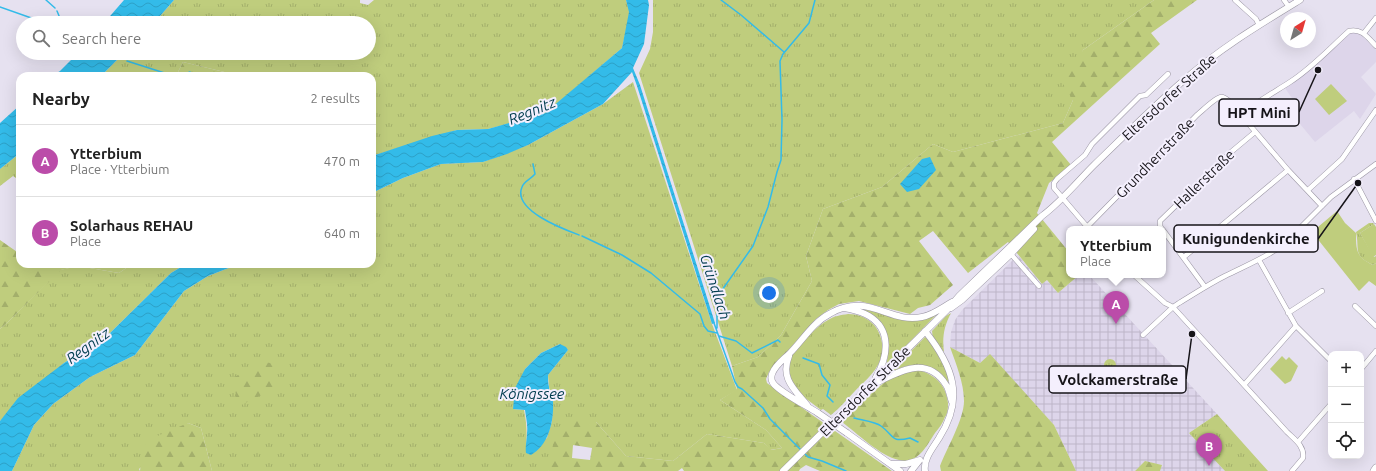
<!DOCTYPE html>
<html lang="en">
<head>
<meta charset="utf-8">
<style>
  body { margin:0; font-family:Ubuntu,sans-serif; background:#f2f2f2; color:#222 }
  .controls { position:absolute; right:12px; bottom:12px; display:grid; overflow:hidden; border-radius:8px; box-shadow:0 4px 16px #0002 }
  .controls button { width:36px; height:36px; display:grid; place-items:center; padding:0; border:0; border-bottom:1px solid #e0e0e0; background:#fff; color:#222; font:20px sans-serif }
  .compass { position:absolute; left:1280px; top:12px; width:36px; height:36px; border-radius:50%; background:#fff; box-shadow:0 4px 16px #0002; rotate:37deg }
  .you { position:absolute; left:769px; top:293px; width:14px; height:14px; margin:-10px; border:3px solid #fff; border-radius:50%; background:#1a73e8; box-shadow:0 0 0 6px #1a73e833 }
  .badge { display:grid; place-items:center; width:26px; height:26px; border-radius:50%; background:#bb4ca9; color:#fff; font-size:13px; font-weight:700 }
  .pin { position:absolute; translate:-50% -33px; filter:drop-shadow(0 1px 2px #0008) }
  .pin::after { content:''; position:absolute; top:21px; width:14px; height:12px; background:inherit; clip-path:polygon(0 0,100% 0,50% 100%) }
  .popup { position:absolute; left:1066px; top:226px; width:100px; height:52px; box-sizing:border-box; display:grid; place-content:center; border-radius:8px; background:#fff; filter:drop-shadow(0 1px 3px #0005); font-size:13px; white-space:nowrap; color:#767676 }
  .popup b { font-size:15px; color:#222 }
  .popup::after { content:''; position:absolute; left:50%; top:100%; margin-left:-8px; border:8px solid transparent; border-top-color:#fff }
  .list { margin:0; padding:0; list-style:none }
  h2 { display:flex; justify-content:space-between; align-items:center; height:52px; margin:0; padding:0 16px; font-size:17px }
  h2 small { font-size:13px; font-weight:400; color:#767676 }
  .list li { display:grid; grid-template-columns:26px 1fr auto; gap:12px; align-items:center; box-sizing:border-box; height:72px; padding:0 16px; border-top:1px solid #e0e0e0 }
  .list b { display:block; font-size:15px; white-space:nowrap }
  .list p { margin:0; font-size:13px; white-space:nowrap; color:#767676 }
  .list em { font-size:13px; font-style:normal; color:#767676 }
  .icon { flex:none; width:22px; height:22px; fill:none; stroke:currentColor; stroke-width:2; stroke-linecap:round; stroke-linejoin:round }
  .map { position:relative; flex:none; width:1376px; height:471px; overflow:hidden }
  .search { position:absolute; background:#fff; box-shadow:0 4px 16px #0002; left:16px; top:16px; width:360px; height:44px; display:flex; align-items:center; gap:10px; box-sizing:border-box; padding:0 14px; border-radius:22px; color:#767676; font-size:15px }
  .panel { position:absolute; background:#fff; box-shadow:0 4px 16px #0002; left:16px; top:72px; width:360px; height:196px; border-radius:12px }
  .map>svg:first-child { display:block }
</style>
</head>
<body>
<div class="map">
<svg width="1376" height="471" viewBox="0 0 1376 471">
  <defs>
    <pattern id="industrial-grid" width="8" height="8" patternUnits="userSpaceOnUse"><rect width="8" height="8" fill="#ddd5ea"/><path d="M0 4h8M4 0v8" fill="none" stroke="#bdb6c8"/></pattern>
    <pattern id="grass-tufts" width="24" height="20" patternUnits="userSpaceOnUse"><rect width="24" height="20" fill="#bfcd7d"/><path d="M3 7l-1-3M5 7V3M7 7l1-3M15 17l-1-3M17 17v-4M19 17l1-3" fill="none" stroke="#a3af6b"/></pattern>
    <pattern id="forest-firs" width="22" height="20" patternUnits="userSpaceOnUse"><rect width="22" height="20" fill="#bfcd7d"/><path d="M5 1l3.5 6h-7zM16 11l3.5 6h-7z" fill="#a3af6b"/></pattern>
    <pattern id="water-waves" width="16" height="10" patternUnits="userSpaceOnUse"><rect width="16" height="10" fill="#33bbe9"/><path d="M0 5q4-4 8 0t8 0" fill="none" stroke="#2ca0c7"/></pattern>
  </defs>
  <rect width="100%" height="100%" fill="#e6e1f0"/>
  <path fill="#ddd5ea" d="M1353,31H1356L1361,35L1376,50V62L1361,77L1376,94L1360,119L1354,111L1315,142L1291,113L1298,107L1285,88L1307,72Z"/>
  <path fill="url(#industrial-grid)" d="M1018,255L1042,284L1047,280L1058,293L1079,275H1089L1217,414L1189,433L1225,471H1160L1162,465L1145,462L1135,471H1076L1054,425L990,355L980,363L950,347L951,332L955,320L962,310Z"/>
  <path fill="url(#grass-tufts)" fill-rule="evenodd" d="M174,0H360V3L368,5L374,0H626L630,12L622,48L545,114L488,129L457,130L372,156V76H241L183,62L176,76H101L124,53H369V23H154Z
    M653,0H1154L1083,50L1073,100L1063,123L953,152L933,144L882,187L823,209L806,256L812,281L781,335L758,357L732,366L639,73L650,49L653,32Z
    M633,82L712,324L737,390L720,400L766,430L782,448L770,450L764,443L707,434L673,461L626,456L596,422L548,471H212L201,428L188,423L139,469L140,471H12L34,425L53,404L90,377L135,355L184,291L208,276L239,264H372V193L403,178L441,164L483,162L528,145L603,104ZM560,344L568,350L548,375L549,387L553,401L552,421L547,438L526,449C527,435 527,424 524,410L513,409L525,369L541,353Z
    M20,153V181L13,176L0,186V169Z
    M1369,223H1373L1374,224L1360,233L1374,257L1376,256V263L1373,265C1352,255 1360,250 1356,232Z
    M132,264H186L171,273L110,333L64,363L0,421V329L9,321L60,270L78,266L119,273Z
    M859,308L914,320L943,308L886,366C889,352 891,334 880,323C874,317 866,312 859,308Z
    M951,313C944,326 942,338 944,352L933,339L932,331L946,316Z
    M848,314C859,314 868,318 875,326C879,331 881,337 882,343C885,365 869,377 855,391C847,399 840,408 831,415L823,409L821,410C811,402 796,393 790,380C787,374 787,363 791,356C796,347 818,325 828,320C834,316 841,315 848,314Z
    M925,337C938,347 945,366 949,381L947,382C929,361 911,361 888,374Z
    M1104 365a6 6 0 1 1 12 0a6 6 0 1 1-12 0Z
    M1217,414L1268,471H1225L1189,433Z"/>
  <path fill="url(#forest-firs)" fill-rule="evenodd" d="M1154,0H1197L1151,33L1160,44L1052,142L1071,165L1049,183L1037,213L1069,252V275H1079L1058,293L1047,280L1042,284L1008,242L968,273L933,231L919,241L953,285L930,305L918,308L910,314L859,301L839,304L828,310L816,319L769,372L766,379L767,383L771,386L892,471H820L806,465L800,469L799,471H684L682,468L678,471H548L556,429L577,414L596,422L626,456L673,461L707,434L764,443L771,450L782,448L766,430L720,400L737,389L732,366L758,357L781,335L812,281L806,256L823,209L882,187L933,144L953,152L1063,123L1073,100L1063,84L1083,50ZM573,445L592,448L590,460L572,458Z
    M183,62L241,76H176Z
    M0,240L20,254V264H132L119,273L78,266L61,270L9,321L0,329Z
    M950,347L980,363L990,354L1054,425L1076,471H941L940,466C947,448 964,419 964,401C964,383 956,364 950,347Z
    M265,362L280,365L275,375L278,387L237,407L234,377Z
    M920,370C936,376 946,385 948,403C948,408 948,413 945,417C943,423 939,428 935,433C927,445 918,465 899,460C880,456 857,433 842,422C857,408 884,377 904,372C909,371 915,371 920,370Z
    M188,423L201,428L212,471H140L142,449L148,440Z
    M1145,461L1162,465L1160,471H1135Z"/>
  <path fill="#bfcd7d" d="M1331,84L1347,101L1329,115L1315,99Z
    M1337,211L1345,223L1356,233C1356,250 1356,257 1373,265L1376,263V286L1369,281L1359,291L1312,232Z
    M1374,224L1376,227V255L1373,257L1360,233Z
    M1282,356L1286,360L1289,357L1298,366L1291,381L1285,384L1270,369Z"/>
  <path fill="url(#water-waves)" d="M124,0H174L154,23H104Z
    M626,0H648L649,5L644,44L633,68L640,85L715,323L712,324L637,86L632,72L603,104L528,145L507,154L483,162L441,164L403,178L372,193V156L432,136L457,130L488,129L545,113L622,48L629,12Z
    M78,53H124L101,76H52L60,71Z
    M20,105V153L0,169V123Z
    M930,157L936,170L919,189L907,192L900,184L922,159Z
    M186,264H239L208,276L184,291L135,355L90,377L53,404L34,425L12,471H0V421L18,398L64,363L110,333L171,273Z
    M560,344L566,347L568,350L548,375C548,379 548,383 549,387C549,392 553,397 553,402C554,421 549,445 531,455L526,453C525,446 527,440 527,433C528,425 526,418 525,410L513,409L515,388L525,369L541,353Z"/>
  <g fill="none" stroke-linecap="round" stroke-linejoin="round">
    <path stroke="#33bbe9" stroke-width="1.5" d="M46,0L55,8
      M721,0L741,15L784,52
      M0,7L37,20L40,23
      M57,11L62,23
      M127,61L174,76
      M180,76L190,72L195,76
      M533,164L535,174C531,179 524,181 522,187C512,210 563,229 579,235
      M582,236L622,255L651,273L700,314L704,326L708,331L717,333
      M714,323L735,382L738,387L742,389L763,408L770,419L801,450
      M717,328V309L720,293L753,246L768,207L777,172L781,160L782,120L780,61L783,54L809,23L815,0
      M719,336L736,341L752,353L778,340L780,342
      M803,358L819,364L822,375L830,385L827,396L833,402
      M854,418C861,420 876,422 881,426C895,436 890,443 910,438L918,442
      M804,453L808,457L822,461L846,471"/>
    <g stroke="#9c97a5" stroke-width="5.5">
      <path id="minor" d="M1235,0L1256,19L1259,25
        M1284,0L1289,7
        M1364,33L1376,18
        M1241,115C1256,102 1273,93 1290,82C1312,68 1330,48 1349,31C1362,28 1368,38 1376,46
        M1354,179L1376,221
        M1308,190L1342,159L1376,110
        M1087,227L1197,115C1202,111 1216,97 1221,97C1225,97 1228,100 1230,102L1288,170L1322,206
        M1089,229L1054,188V183L1057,179L1085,155L1092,144L1140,96L1146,95L1168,74
        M1162,229L1160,226V221L1231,152L1255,132
        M1163,230L1205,287
        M1010,253L1039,286
        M1184,257L1288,170
        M1259,260L1296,326L1331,361
        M1134,275L1165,303L1173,307L1287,432C1294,439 1305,446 1303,458L1292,471
        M1355,306L1376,326
        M1288,313L1322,291
        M1143,335L1173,307L1179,303C1194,294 1209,284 1225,276C1245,266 1265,258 1283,245L1331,197L1376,164
        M1361,369L1376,351
        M1244,385L1296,326
        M1298,442L1331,404"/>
    </g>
    <g stroke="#9c97a5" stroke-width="7">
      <path id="major" d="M845,308C853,310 861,311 869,316C892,330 888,357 876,377
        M951,308L962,300L1011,254L1034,229
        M789,356C780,378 794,389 807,405
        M876,383C900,371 927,355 946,385C949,389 950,397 952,402
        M818,413C807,406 779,392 773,383C771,380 771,377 772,374C775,365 783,360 790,353C803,340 813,322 831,313C869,292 889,324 922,317C933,315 943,307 952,302
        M847,433L900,471
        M891,464H906L920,460
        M783,471L947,310L959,296L1042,216C1061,202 1077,182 1094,165C1123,137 1152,108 1183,81C1219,49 1259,25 1300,0
        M911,471L919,461
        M925,471C923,459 933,448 939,438C965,398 953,366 925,331"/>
    </g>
    <g stroke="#9c97a5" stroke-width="8">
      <path id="highway" d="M1374,471L1376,468"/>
    </g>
    <use href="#minor" stroke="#fff" stroke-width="4.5"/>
    <use href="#major" stroke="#fff" stroke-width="6"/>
    <use href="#highway" stroke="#fff" stroke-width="7"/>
    <g stroke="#9c97a5" stroke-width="7" stroke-linecap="butt">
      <path id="major-bridge" d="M818,413L847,433"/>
    </g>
    <use href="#major-bridge" stroke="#fff" stroke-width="6"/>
  </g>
  <g text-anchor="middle" stroke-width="4" stroke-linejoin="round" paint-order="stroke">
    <g font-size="14" fill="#161419" stroke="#f4effd">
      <text transform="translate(1169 97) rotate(-42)" y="5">Eltersdorfer Straße</text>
      <text transform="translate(1155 158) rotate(-46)" y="5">Grundherrstraße</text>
      <text transform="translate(1204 179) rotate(-44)" y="5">Hallerstraße</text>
      <text transform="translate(865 391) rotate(-45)" y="5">Eltersdorfer Straße</text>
    </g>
    <g font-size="15" font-style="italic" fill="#003c4e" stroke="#f4effd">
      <text transform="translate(532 111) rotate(-22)" y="5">Regnitz</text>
      <text transform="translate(715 287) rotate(72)" y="5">Gründlach</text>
      <text transform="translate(88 346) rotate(-36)" y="5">Regnitz</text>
      <text x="532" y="399">Königssee</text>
    </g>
  </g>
  <path fill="none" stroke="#161419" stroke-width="1.5" d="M1318 70L1299 112M1358 183L1318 239M1192 334L1186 379"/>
  <g fill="#161419" stroke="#f4effd" stroke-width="1.5">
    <circle cx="1318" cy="70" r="4"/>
    <circle cx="1358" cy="183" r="4"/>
    <circle cx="1192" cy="334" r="4"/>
  </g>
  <g fill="#f4effd" stroke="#161419" stroke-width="1.5">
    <rect x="1219" y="99" width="80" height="27" rx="4"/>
    <rect x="1174" y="225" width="144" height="27" rx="4"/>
    <rect x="1049" y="366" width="137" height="27" rx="4"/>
  </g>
  <g font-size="15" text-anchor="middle" font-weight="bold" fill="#161419">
    <text x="1259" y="118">HPT Mini</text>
    <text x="1246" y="244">Kunigundenkirche</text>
    <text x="1118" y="385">Volckamerstraße</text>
  </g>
</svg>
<div class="controls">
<button>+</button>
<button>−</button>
<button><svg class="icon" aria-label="locate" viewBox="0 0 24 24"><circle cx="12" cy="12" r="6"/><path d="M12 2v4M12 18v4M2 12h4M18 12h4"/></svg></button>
</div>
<svg class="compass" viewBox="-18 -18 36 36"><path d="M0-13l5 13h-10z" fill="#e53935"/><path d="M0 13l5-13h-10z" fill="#767676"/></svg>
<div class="you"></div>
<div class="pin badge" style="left:1116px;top:324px">A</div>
<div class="popup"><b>Ytterbium</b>Place</div>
<div class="pin badge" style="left:1209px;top:466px">B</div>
<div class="search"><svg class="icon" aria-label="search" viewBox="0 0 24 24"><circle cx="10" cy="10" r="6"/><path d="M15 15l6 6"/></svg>Search here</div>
<section class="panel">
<h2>Nearby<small>2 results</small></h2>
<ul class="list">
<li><span class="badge">A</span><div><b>Ytterbium</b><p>Place · Ytterbium</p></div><em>470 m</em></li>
<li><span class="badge">B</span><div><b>Solarhaus REHAU</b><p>Place</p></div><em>640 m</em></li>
</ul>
</section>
</div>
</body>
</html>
